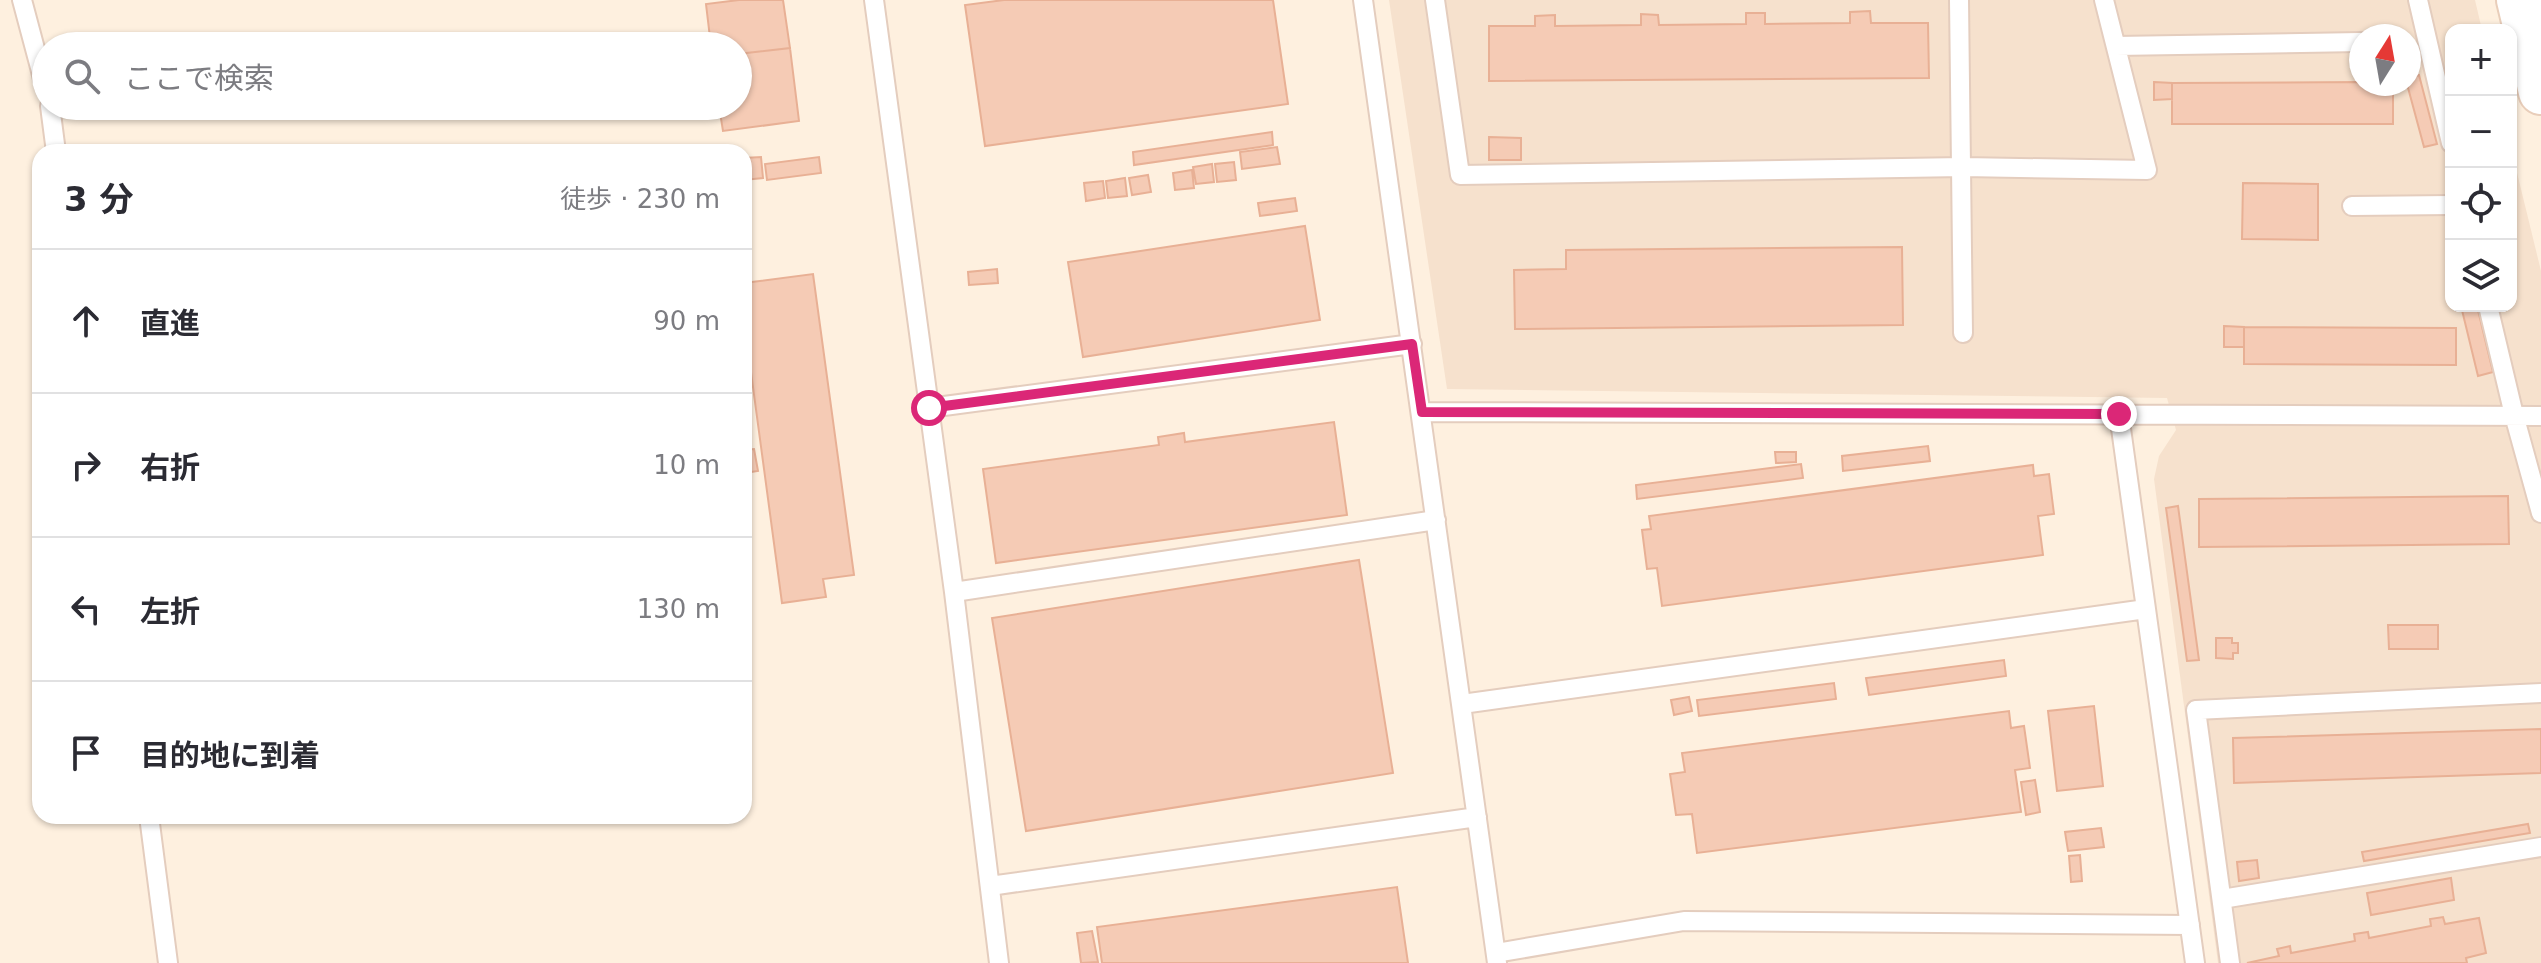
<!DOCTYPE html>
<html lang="ja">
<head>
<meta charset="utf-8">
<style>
  body { margin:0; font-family:"DejaVu Sans","Noto Sans JP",sans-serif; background:#f2f2f3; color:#2b2b33 }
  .controls { position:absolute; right:24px; top:24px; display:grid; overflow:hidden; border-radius:16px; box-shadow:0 2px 6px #0004 }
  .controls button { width:72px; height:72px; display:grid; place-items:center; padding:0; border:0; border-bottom:2px solid #e1e1e2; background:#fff; color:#2b2b33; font:40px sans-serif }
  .compass { position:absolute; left:2349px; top:24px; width:72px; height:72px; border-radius:50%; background:#fff; box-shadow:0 2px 6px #0004; rotate:11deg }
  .stop { position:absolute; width:24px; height:24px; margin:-18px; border:6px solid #db2777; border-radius:50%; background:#fff }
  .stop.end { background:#db2777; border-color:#fff; box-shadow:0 2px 8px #0008 }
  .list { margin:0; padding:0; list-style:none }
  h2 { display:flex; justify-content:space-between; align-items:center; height:104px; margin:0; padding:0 32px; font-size:34px }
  h2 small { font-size:26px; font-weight:400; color:#7c7c81 }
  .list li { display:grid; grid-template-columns:52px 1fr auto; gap:24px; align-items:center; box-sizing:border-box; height:144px; padding:0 32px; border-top:2px solid #e1e1e2 }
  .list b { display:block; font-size:30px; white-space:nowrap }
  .list em { font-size:26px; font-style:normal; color:#7c7c81 }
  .icon { flex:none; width:44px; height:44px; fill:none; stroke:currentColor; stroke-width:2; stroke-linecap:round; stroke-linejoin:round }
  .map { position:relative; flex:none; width:2541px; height:963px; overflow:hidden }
  .search { position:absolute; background:#fff; box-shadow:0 2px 6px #0004; left:32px; top:32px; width:720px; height:88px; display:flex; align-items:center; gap:20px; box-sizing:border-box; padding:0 28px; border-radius:44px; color:#7c7c81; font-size:30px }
  .panel { position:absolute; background:#fff; box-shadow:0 2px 6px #0004; left:32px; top:144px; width:720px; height:680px; border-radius:24px }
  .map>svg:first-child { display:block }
</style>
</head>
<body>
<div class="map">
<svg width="2541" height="963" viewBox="0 0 2541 963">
  <rect width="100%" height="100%" fill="#fef0df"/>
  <path fill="#f6e1cd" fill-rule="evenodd" d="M1389,0H2475L2482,30H2451V306H2511V148L2541,271V963H2218L2154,479L2159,456L2176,430L2167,398L1447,389ZM2361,36H2409V84H2361Z"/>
  <path fill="#f5cbb5" stroke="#e8b095" stroke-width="2" d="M739,0H783L790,48L738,54V46H711L706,4Z
    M1004,0H1273L1288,104L985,146L965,5Z
    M1870,11L1871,23H1928L1929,78L1489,81V26H1535V16L1555,15V26L1641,25V14L1658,15L1659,25L1746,24V13H1765V24L1850,23V12Z
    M790,48L799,121L723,131L719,106H738V54Z
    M2419,75L2437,144L2424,147L2407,84L2409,78Z
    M2154,82L2172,83V99L2154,100Z
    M2361,82L2393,84V124H2172V83Z
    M1272,132L1273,145L1134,165L1133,152Z
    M1489,137L1521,138V160H1489Z
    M1277,147L1280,164L1242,169L1240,152Z
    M761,157L763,178L744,180V158Z
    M819,157L821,173L767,180L765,164Z
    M1234,162L1236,180L1217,182L1215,164Z
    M1212,164L1214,182L1196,184L1193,167Z
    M1192,170L1194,188L1175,190L1173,173Z
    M1148,175L1151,192L1132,195L1129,178Z
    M1125,178L1127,196L1108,198L1106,181Z
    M1103,181L1105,198L1086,201L1084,183Z
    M2243,183L2318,184V240L2242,239Z
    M1295,198L1297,211L1260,216L1258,203Z
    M1305,226L1320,320L1083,357L1068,262Z
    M1902,247L1903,325L1515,329L1514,270L1566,269V250Z
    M997,269L998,283L969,285L968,272Z
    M813,274L854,575L823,579L826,597L782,603L744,320V283Z
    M2461,306H2477L2493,372L2478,376Z
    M2224,326L2244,327V347H2224Z
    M2244,327L2456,328V365L2244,364Z
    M1334,422L1347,515L996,563L983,469L1159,445L1158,437L1184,433L1185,442Z
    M1928,446L1930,461L1843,471L1842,456Z
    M754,449L758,471L744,473V450Z
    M1775,452H1796V462L1776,463Z
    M1801,464L1803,478L1637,499L1636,485Z
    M2033,465L2034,476L2049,474L2054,514L2038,516L2043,555L1662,606L1657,568L1647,569L1642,530L1651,529L1649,516Z
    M2508,496L2509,544L2199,547V499Z
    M2178,506L2199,660L2187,661L2166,508Z
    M1359,560L1393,773L1026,831L992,618Z
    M2388,625H2438V649H2389Z
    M2216,638H2232V643H2238V653H2233V659L2216,658Z
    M2004,660L2006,676L1869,695L1866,678Z
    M1834,683L1836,699L1699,716L1697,700Z
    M1689,697L1692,711L1674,715L1671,700Z
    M2094,706L2103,786L2057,791L2048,711Z
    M2009,711L2011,728L2024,726L2030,768L2015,770L2021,812L1697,853L1692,814L1676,815L1670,774L1685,772L1682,753Z
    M2541,729V773L2234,783L2233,738Z
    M2035,780L2040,812L2026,815L2021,782Z
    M2528,824L2530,833L2364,861L2362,852Z
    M2101,828L2104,847L2068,851L2065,832Z
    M2080,855L2082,881L2071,882L2069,856Z
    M2257,860L2259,878L2239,881L2237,862Z
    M2451,878L2454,900L2371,915L2367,893Z
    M1397,887L1408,963H1102L1097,927Z
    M2443,917L2445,924L2479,918L2486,953L2466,958L2467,963H2247L2279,956L2277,949L2290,946L2291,953L2355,941L2354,934L2368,932L2369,938L2431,926L2430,919Z
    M1092,931L1098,962L1081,963L1077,933Z"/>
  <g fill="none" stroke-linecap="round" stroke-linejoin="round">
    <g stroke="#e4cdbe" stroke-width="22">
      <path id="lane" d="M22,0L46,90
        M874,0L954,592L999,963
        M1363,0L1497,963
        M1435,0L1460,175L1963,167L2147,170L2104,0
        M1959,0L1963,333
        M2418,0L2451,143
        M2116,46L2361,42
        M50,106L56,152
        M2352,206L2451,205
        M2488,306L2514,415L2541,513
        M929,408L1412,344
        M1422,412L2541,416
        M2119,414L2195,963
        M954,592L1436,520
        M1462,704L2146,609
        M149,816L168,963
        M990,886L1477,817
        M2222,899L2541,847
        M1496,953L1684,921L2190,925
        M2230,963L2196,710L2541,693"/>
    </g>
    <g stroke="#e9ceba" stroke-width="48">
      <path id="secondary" d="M2519,0L2541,92"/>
    </g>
    <use href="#lane" stroke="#fff" stroke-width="18"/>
    <use href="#secondary" stroke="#fff" stroke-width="44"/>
  </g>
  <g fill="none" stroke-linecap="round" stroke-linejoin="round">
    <path stroke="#db2777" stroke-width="10" d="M929,408L1412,344L1422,412L2119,414"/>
  </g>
</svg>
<div class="controls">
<button>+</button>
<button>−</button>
<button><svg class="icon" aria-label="locate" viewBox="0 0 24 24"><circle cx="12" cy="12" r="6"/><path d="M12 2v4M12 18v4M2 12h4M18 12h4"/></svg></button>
<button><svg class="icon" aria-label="layers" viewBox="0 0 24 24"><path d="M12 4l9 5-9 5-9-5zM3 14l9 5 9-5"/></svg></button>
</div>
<svg class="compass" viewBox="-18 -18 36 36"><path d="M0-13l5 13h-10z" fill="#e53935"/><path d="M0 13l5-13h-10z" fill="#7c7c81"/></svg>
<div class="stop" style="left:929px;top:408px"></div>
<div class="stop end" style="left:2119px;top:414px"></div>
<div class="search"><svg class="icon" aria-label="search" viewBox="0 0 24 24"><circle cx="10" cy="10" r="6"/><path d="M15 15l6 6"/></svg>ここで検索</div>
<section class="panel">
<h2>3 分<small>徒歩 · 230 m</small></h2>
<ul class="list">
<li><svg class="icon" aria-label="ahead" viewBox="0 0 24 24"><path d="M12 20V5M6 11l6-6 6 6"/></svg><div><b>直進</b></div><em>90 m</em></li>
<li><svg class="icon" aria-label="right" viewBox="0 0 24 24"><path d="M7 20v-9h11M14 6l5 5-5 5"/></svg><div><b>右折</b></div><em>10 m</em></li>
<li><svg class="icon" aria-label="left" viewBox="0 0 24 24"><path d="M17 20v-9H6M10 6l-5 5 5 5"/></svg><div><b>左折</b></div><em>130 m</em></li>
<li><svg class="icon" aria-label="arrive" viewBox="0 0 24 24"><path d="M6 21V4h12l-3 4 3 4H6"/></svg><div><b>目的地に到着</b></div></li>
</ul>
</section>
</div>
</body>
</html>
